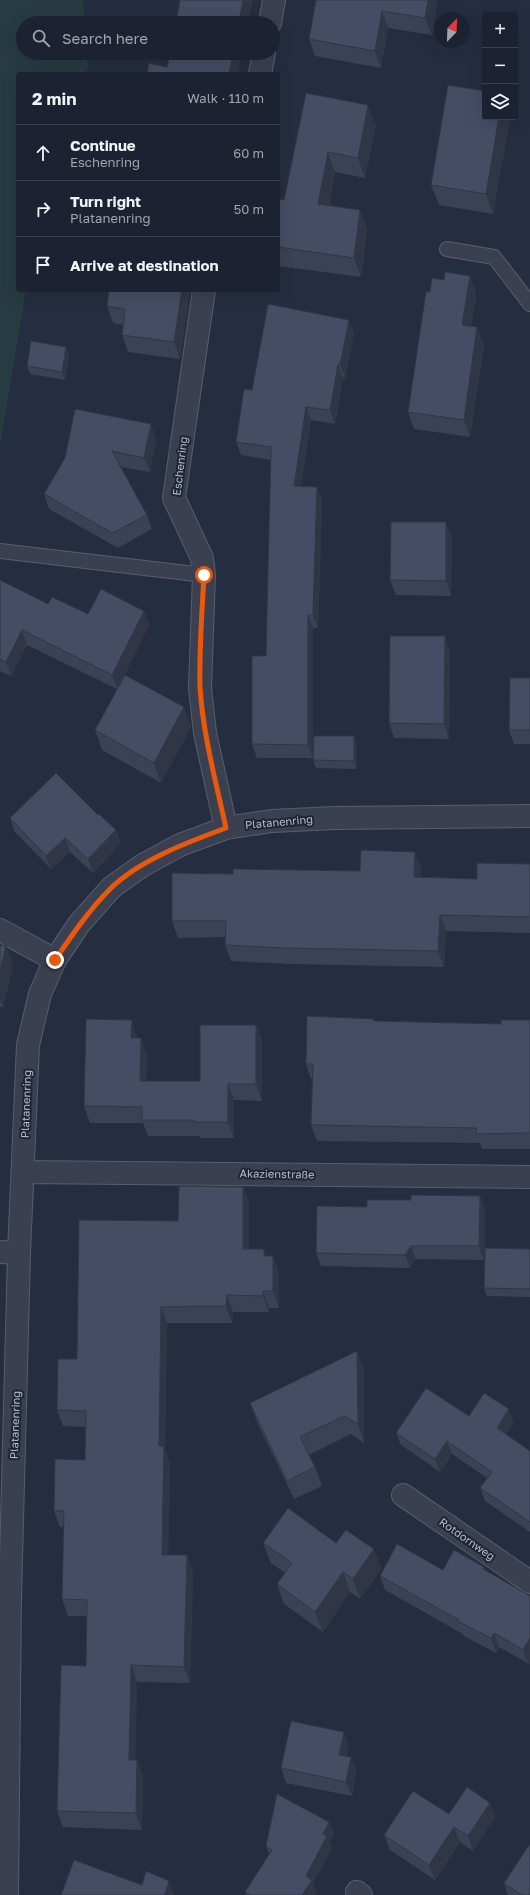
<!DOCTYPE html>
<html lang="en">
<head>
<meta charset="utf-8">
<style>
  body { margin:0; font-family:"Golos Text",sans-serif; background:#292f3d; color:#f1f3f6 }
  .controls { position:absolute; right:12px; top:12px; display:grid; overflow:hidden; border-radius:4px; box-shadow:0 4px 16px #0002 }
  .controls button { width:36px; height:36px; display:grid; place-items:center; padding:0; border:0; border-bottom:1px solid #3a3f4d; background:#1c2231; color:#f1f3f6; font:20px sans-serif }
  .compass { position:absolute; left:434px; top:12px; width:36px; height:36px; border-radius:50%; background:#1c2231; box-shadow:0 4px 16px #0002; rotate:23deg }
  .stop { position:absolute; width:12px; height:12px; margin:-9px; border:3px solid #ea580c; border-radius:50%; background:#fff }
  .stop.end { background:#ea580c; border-color:#fff; box-shadow:0 1px 4px #0008 }
  .list { margin:0; padding:0; list-style:none }
  h2 { display:flex; justify-content:space-between; align-items:center; height:52px; margin:0; padding:0 16px; font-size:17px }
  h2 small { font-size:13px; font-weight:400; color:#a0a4ab }
  .list li { display:grid; grid-template-columns:26px 1fr auto; gap:12px; align-items:center; box-sizing:border-box; height:56px; padding:0 16px; border-top:1px solid #3a3f4d }
  .list b { display:block; font-size:15px; white-space:nowrap }
  .list p { margin:0; font-size:13px; white-space:nowrap; color:#a0a4ab }
  .list em { font-size:13px; font-style:normal; color:#a0a4ab }
  .icon { flex:none; width:22px; height:22px; fill:none; stroke:currentColor; stroke-width:2; stroke-linecap:round; stroke-linejoin:round }
  .map { position:relative; flex:none; width:530px; height:1895px; overflow:hidden }
  .search { position:absolute; background:#1c2231; box-shadow:0 4px 16px #0002; left:16px; top:16px; width:264px; height:44px; display:flex; align-items:center; gap:10px; box-sizing:border-box; padding:0 14px; border-radius:22px; color:#a0a4ab; font-size:15px }
  .panel { position:absolute; background:#1c2231; box-shadow:0 4px 16px #0002; left:16px; top:72px; width:264px; height:220px; border-radius:4px }
  .map>svg:first-child { display:block }
</style>
</head>
<body>
<div class="map">
<svg width="530" height="1895" viewBox="0 0 530 1895">
  <rect width="100%" height="100%" fill="#252e41"/>
  <path fill="#273b42" d="M0,0H83L85,23H23V53H87L88,67L84,74H18V290H26L0,446Z"/>
  <g fill="none" stroke-linecap="round" stroke-linejoin="round">
    <g stroke="#575e6e" stroke-width="16">
      <path id="service" d="M447,249L494,257L530,304
        M0,551L204,575"/>
    </g>
    <g stroke="#575e6e" stroke-width="24">
      <path id="minor" d="M270,23L274,0
        M260,74L264,53
        M204,290L174,498L202,558L204,575L200,688L205,733L226,828
        M0,930L55,960
        M24,1172L530,1177
        M0,1252L19,1253
        M403,1495L530,1582
        M357,1892L361,1895
        M7,1895L10,1598L19,1253L28,1045L40,994L55,960L79,924L112,887L143,865L180,845L226,828L272,821L335,818L530,816"/>
    </g>
    <use href="#service" stroke="#3a4050" stroke-width="14"/>
    <use href="#minor" stroke="#3a4050" stroke-width="22"/>
  </g>
  <path fill="#3a4255" d="M316,0H437L432,35L388,28L381,68L315,56L309,39Z
    M306,93L376,125L365,178L335,172L329,206L360,210L367,230L361,277L278,266V199L284,200Z
    M485,117H510L493,214L439,205L431,185Z
    M470,276L476,294L471,327H477L484,345L470,437L414,429L408,412L430,292L444,280Z
    M190,290L180,359L128,352L122,335L123,325L113,323L107,306Z
    M354,333L345,378H343L335,424L311,420L301,486L322,500L318,628H313V758H257L252,744L266,656L271,460L241,455L236,442L252,390Z
    M66,347L69,354L65,380L30,374L27,366Z
    M156,439L150,472L120,467L147,515L152,529L118,548L49,509L44,494L65,458Z
    M452,537L451,596L396,595L390,580Z
    M0,580L48,604L88,614L144,611L149,625L121,682L191,727L161,783L102,750L95,730L117,689L27,645L11,676L0,671Z
    M450,651L449,739L394,738L389,723Z
    M530,678V744H514L509,730Z
    M357,744V769L316,768L313,760Z
    M10,818L121,843L93,873L70,852L51,869L14,831Z
    M415,852L421,868V877L477,879L530,864V933L446,931L444,967L291,964L231,961L225,945L226,937L178,938L172,921L233,874L360,871Z
    M0,945L13,964L3,1007H0Z
    M374,1019L375,1021L501,1024L530,1020V1149H482L480,1143L317,1141L311,1125L312,1079H311L306,1064Z
    M256,1025L262,1041V1101L234,1100V1138H200L199,1136H148L143,1123H90L84,1106L137,1037L147,1054L146,1081H200Z
    M243,1187L249,1203V1249L266,1256L279,1272V1308H269V1312H233L232,1323H167L165,1449L170,1463L168,1555L193,1572L190,1683L137,1682L135,1760L143,1776L142,1830L63,1827L57,1811L86,1666L87,1616H68L62,1599L64,1527H60L54,1511L85,1460L86,1427L63,1426L57,1410L77,1359L178,1221Z
    M480,1196L485,1210L484,1260L415,1259L410,1268L321,1266L316,1253L367,1207L411,1200Z
    M530,1249V1297L487,1296L484,1288Z
    M364,1370V1443L351,1434L309,1455L315,1467L322,1486L294,1499L257,1422L250,1403Z
    M469,1416L514,1422L506,1434L530,1451V1532L485,1501L480,1488L487,1478L452,1454L440,1472L401,1445L396,1433Z
    M263,1543H336L374,1549L381,1569L360,1599L350,1592L323,1632L284,1604L277,1584L285,1573L271,1563Z
    M484,1567L486,1571L530,1596L529,1664L499,1647L496,1653L464,1636L463,1634L385,1590L380,1576Z
    M349,1747L347,1756L351,1757L356,1772L352,1796L286,1783L281,1768Z
    M490,1803L495,1817L473,1851L460,1842L435,1880L390,1850L384,1835L449,1814Z
    M329,1822L334,1834L329,1842L332,1848L313,1883L316,1891L314,1895H246L245,1892L269,1854L266,1846Z
    M504,1883L530,1895H508Z"/>
  <path fill="#303645" d="M243,0H253L248,23H239Z
    M428,0H437L432,35L425,18Z
    M382,11L388,28L381,68L375,51Z
    M233,53H242L238,74H229Z
    M368,105L376,125L365,178L358,158Z
    M499,117H510L493,214L486,194Z
    M328,152L335,172L325,224L318,204Z
    M360,210L367,230L361,277L354,258Z
    M470,276L476,294L468,343L462,325Z
    M182,290H190L180,359L174,342Z
    M349,320L354,333L345,378L340,365Z
    M477,327L484,345L470,437L464,420Z
    M66,347L69,354L65,380L62,372Z
    M338,364L343,378L335,424L330,410Z
    M306,407L311,420L299,499L294,486Z
    M151,424L156,439L150,472L144,458Z
    M317,487L322,500L318,628L313,615Z
    M446,522L452,537L451,596L446,581Z
    M144,611L149,625L118,689L112,675Z
    M308,615L313,628V758L308,745Z
    M22,630L27,645L11,676L6,662Z
    M445,636L450,651L449,739L444,724Z
    M184,707L191,727L161,783L154,763Z
    M354,736L357,744V769L354,761Z
    M116,830L121,843L93,873L88,859Z
    M65,838L70,852L51,869L46,856Z
    M415,852L421,868L420,893L414,877Z
    M440,915L446,931L444,967L438,951Z
    M6,946L13,964L3,1007L0,1000V972Z
    M132,1020L137,1037V1054L131,1038Z
    M256,1025L262,1041V1101L256,1084Z
    M141,1038L147,1054L146,1097L140,1081Z
    M228,1084L234,1100V1138L228,1122Z
    M243,1187L249,1203V1266L243,1249Z
    M480,1196L485,1210L484,1260L479,1246Z
    M411,1246L415,1259L410,1268L405,1255Z
    M264,1249L270,1266L264,1256Z
    M273,1256L279,1272V1308L273,1291Z
    M263,1291L269,1308V1312L263,1296Z
    M227,1295L233,1312L232,1323L226,1306Z
    M161,1307L167,1323L165,1449L170,1463L168,1571L162,1555L159,1446Z
    M357,1351L364,1370V1443L358,1424Z
    M509,1409L514,1422L501,1440L497,1428Z
    M447,1441L452,1454L440,1472L435,1459Z
    M374,1549L381,1569L360,1599L353,1579Z
    M187,1555L193,1572L190,1683L184,1667Z
    M343,1572L350,1592L323,1632L315,1612Z
    M494,1633L499,1647L496,1653L491,1638Z
    M530,1638V1662L529,1664L523,1650Z
    M131,1665L137,1682L135,1776L129,1760Z
    M344,1732L349,1747L344,1769L339,1755Z
    M351,1757L356,1772L352,1796L346,1782Z
    M137,1760L143,1776L142,1830L136,1813Z
    M490,1803L495,1817L473,1851L468,1836Z
    M329,1822L334,1834L329,1842L332,1848L313,1883L316,1891L314,1895H302L306,1876L323,1834Z
    M454,1827L460,1842L435,1880L429,1865Z
    M169,1881L174,1895H165V1894Z"/>
  <path fill="#444d63" stroke="#303645" d="M180,0H243L239,23H176Z
    M316,0H428L425,18L382,11L375,51L309,39Z
    M170,53H233L229,74H147L149,63L167,67Z
    M448,85L485,91V117H499L486,194L431,185Z
    M306,93L368,105L358,158L328,152L318,204L360,210L354,258L278,247V199L284,200Z
    M445,272L470,276L462,325L477,327L464,420L408,412L426,292H430L432,278L444,280Z
    M109,290H182L174,342L122,335L125,309L107,306Z
    M268,304L349,320L340,365L338,364L330,410L306,407L294,486L317,487L313,615H308V745L252,744V656H266L271,447L236,442L244,389L252,390Z
    M31,341L66,347L62,372L27,366Z
    M75,409L151,424L144,458L112,451L147,515L112,533L44,494L65,458Z
    M391,522H446V581L390,580Z
    M0,580L48,604L52,597L88,614L101,589L144,611L112,675L22,630L6,662L0,659Z
    M390,636H445L444,724L389,723Z
    M125,675L184,707L154,763L95,730Z
    M510,678H530V730H509Z
    M314,736H354V761L313,760Z
    M56,773L98,815L99,814L116,830L88,859L65,838L46,856L10,818Z
    M361,850L415,852L414,877L477,879V863L530,864V917L440,915L438,951L285,948L225,945L226,921H172V873L233,874V869L360,871Z
    M0,945L6,946L0,972Z
    M307,1016L374,1019V1021L501,1024V1020H530V1133L476,1134V1128L311,1125L313,1064H306Z
    M86,1019L132,1020L131,1038H141L140,1081H200V1025H256V1084H228V1122H194V1120H142V1107L84,1106Z
    M179,1186L243,1187V1249H264V1256H273V1291H263V1296L227,1295L226,1306L161,1307L159,1446H164L162,1555H187L184,1667L131,1665L129,1760H137L136,1813L57,1811L61,1665L86,1666L87,1600L62,1599L64,1511H54L55,1459L85,1460L86,1411L57,1410L58,1359H77L79,1220L178,1221Z
    M411,1195L480,1196L479,1246H411L405,1255L316,1253L317,1206L367,1207V1200H411Z
    M485,1248L530,1249V1289L484,1288Z
    M357,1351L358,1424L344,1416L300,1437L315,1467L287,1481L250,1403Z
    M426,1388L469,1416L484,1393L509,1409L497,1428L530,1451V1522L480,1488L492,1472L447,1441L435,1459L396,1433Z
    M288,1508L336,1543L346,1530L374,1549L353,1579L343,1572L315,1612L277,1584L292,1563L263,1543Z
    M397,1544L443,1570L454,1550L484,1567L483,1569L530,1596V1638L523,1650L494,1633L491,1638L459,1622V1620L380,1576Z
    M291,1721L344,1732L339,1755L351,1757L346,1782L281,1768Z
    M467,1787L490,1803L468,1836L454,1827L429,1865L384,1835L413,1791L449,1814Z
    M277,1794L329,1822L323,1834L327,1836L306,1876L312,1880L302,1895H250L245,1892L272,1850L266,1846Z
    M529,1845L530,1846V1895H522L504,1883Z
    M74,1860L142,1885L146,1871L169,1881L165,1894L166,1895H61Z"/>
  <g fill="none" stroke-linecap="round" stroke-linejoin="round">
    <path stroke="#ea580c" stroke-width="5" d="M55,960C72,935 89,910 111,888C140,860 188,842 226,828C216,782 203,735 200,687C199,650 202,612 204,575"/>
  </g>
  <g text-anchor="middle" stroke-width="4" stroke-linejoin="round" paint-order="stroke">
    <g font-size="11" fill="#b6bccb" stroke="#1e2536">
      <text transform="translate(180 466) rotate(-83)" y="4">Eschenring</text>
      <text transform="translate(279 822) rotate(-5)" y="4">Platanenring</text>
      <text transform="translate(26 1104) rotate(-88)" y="4">Platanenring</text>
      <text transform="translate(277 1174) rotate(1)" y="4">Akazienstraße</text>
      <text transform="translate(15 1425) rotate(-88)" y="4">Platanenring</text>
      <text transform="translate(467 1539) rotate(35)" y="4">Rotdornweg</text>
    </g>
  </g>
</svg>
<div class="controls">
<button>+</button>
<button>−</button>
<button><svg class="icon" aria-label="layers" viewBox="0 0 24 24"><path d="M12 4l9 5-9 5-9-5zM3 14l9 5 9-5"/></svg></button>
</div>
<svg class="compass" viewBox="-18 -18 36 36"><path d="M0-13l5 13h-10z" fill="#e53935"/><path d="M0 13l5-13h-10z" fill="#a0a4ab"/></svg>
<div class="stop" style="left:204px;top:575px"></div>
<div class="stop end" style="left:55px;top:960px"></div>
<div class="search"><svg class="icon" aria-label="search" viewBox="0 0 24 24"><circle cx="10" cy="10" r="6"/><path d="M15 15l6 6"/></svg>Search here</div>
<section class="panel">
<h2>2 min<small>Walk · 110 m</small></h2>
<ul class="list">
<li><svg class="icon" aria-label="ahead" viewBox="0 0 24 24"><path d="M12 20V5M6 11l6-6 6 6"/></svg><div><b>Continue</b><p>Eschenring</p></div><em>60 m</em></li>
<li><svg class="icon" aria-label="right" viewBox="0 0 24 24"><path d="M7 20v-9h11M14 6l5 5-5 5"/></svg><div><b>Turn right</b><p>Platanenring</p></div><em>50 m</em></li>
<li><svg class="icon" aria-label="arrive" viewBox="0 0 24 24"><path d="M6 21V4h12l-3 4 3 4H6"/></svg><div><b>Arrive at destination</b></div></li>
</ul>
</section>
</div>
</body>
</html>
